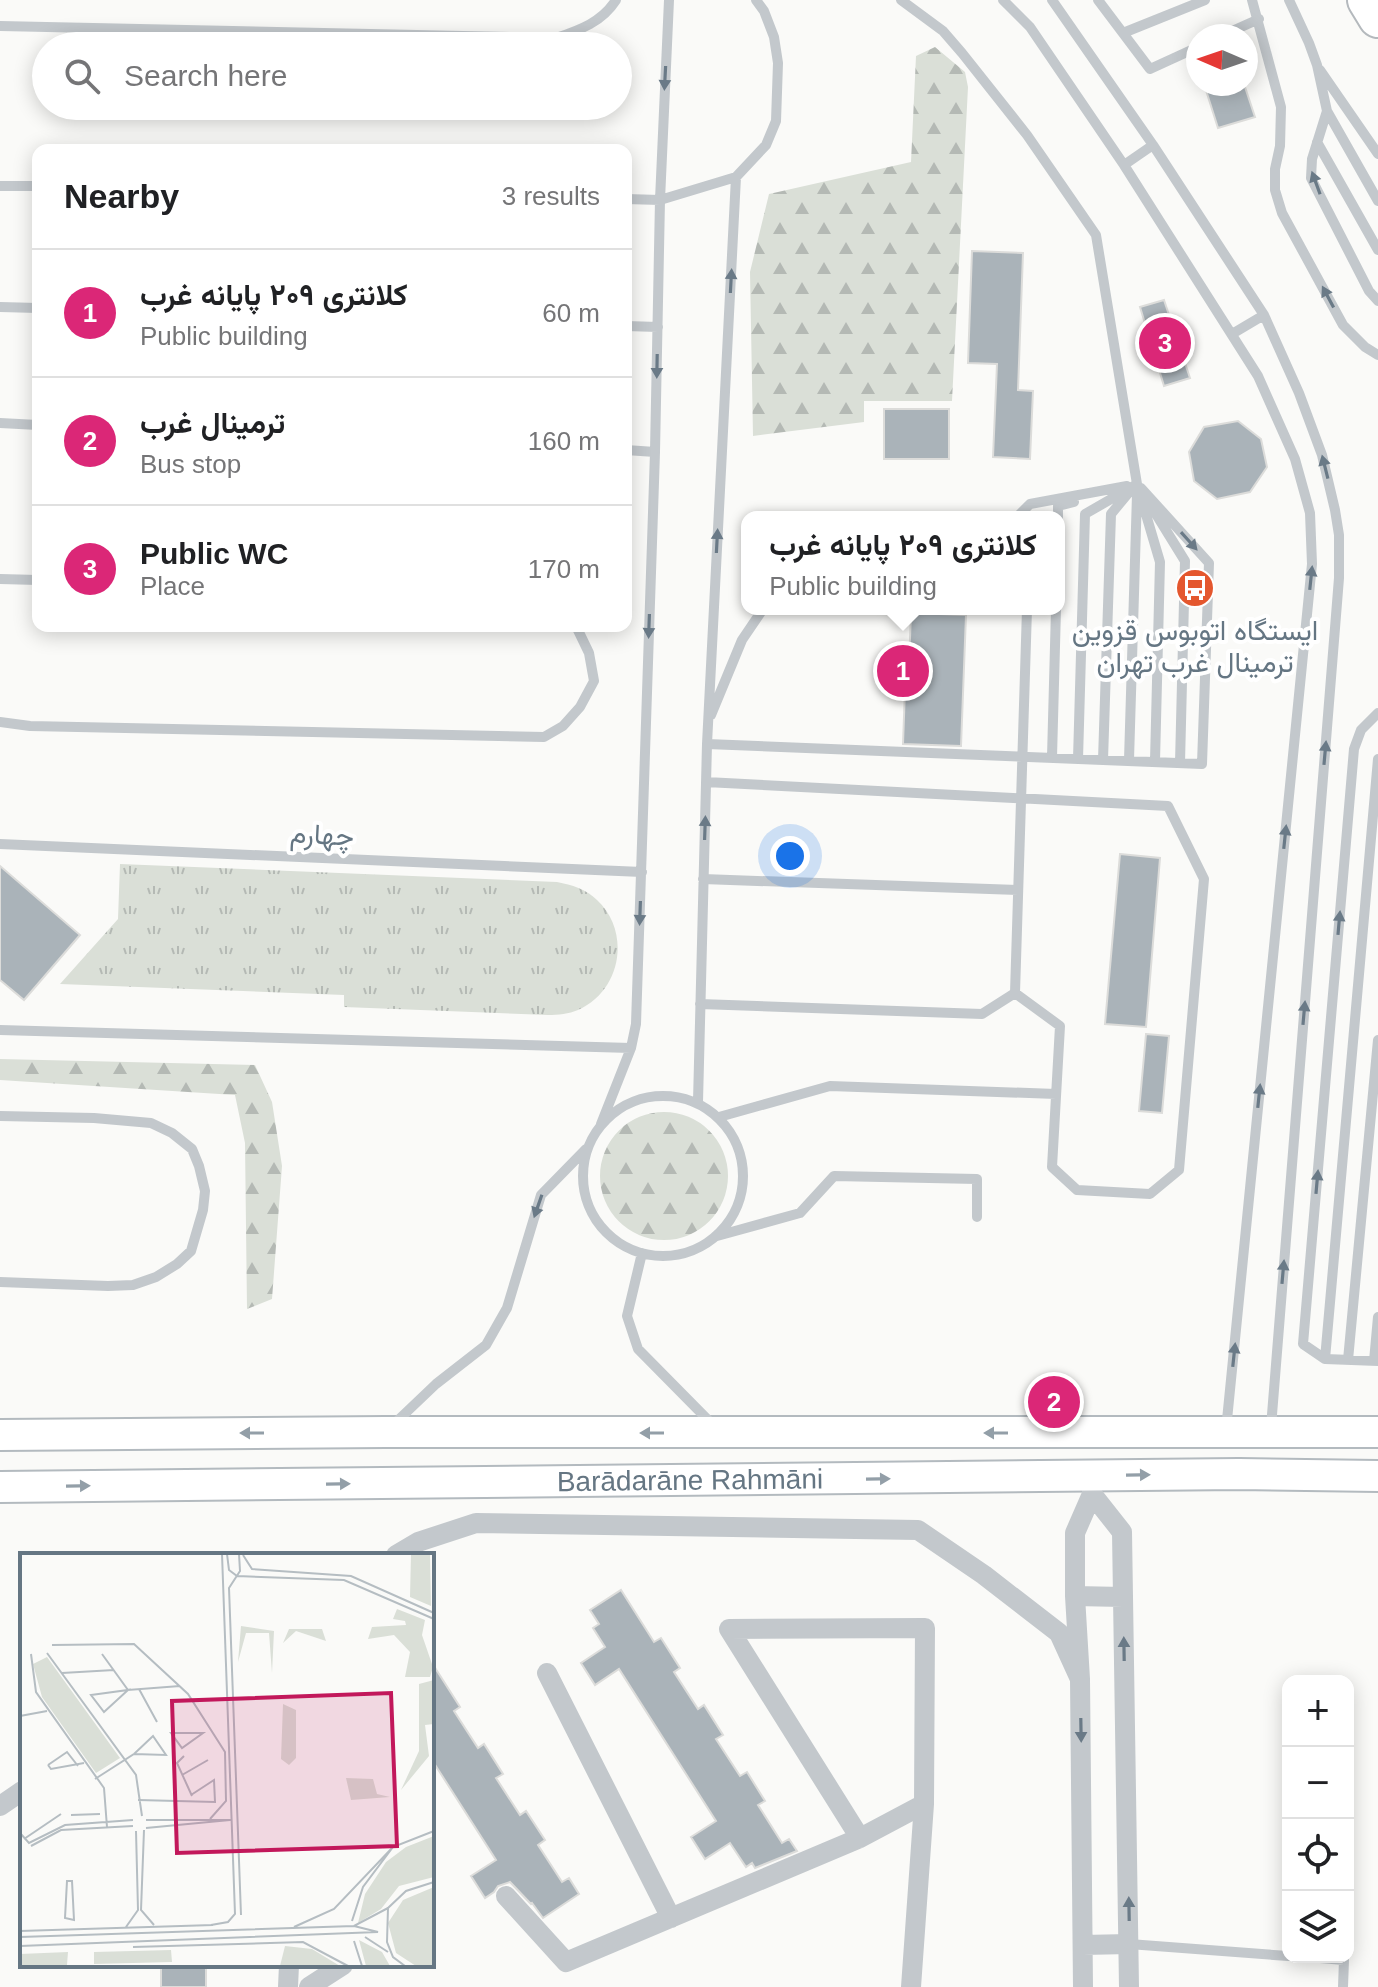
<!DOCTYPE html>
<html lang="en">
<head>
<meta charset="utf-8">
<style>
  body { margin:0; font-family:Arial,Vazirmatn,sans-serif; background:#f2f2f2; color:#202124 }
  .controls { position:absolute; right:24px; bottom:24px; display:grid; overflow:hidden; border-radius:16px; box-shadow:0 4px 20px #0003 }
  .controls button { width:72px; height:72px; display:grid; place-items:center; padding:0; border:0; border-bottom:2px solid #e0e0e0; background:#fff; color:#202124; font:40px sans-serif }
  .compass { position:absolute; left:1186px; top:24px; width:72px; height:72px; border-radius:50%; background:#fff; box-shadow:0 4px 20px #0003; rotate:272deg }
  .you { position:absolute; left:790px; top:856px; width:28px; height:28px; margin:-20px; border:6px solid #fff; border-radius:50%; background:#1a73e8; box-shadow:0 0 0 12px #1a73e833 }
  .badge { display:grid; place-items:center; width:52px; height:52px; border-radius:50%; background:#db2777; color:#fff; font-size:26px; font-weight:700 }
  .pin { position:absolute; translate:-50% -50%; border:4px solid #fff; box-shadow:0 2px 8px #0006 }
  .popup { position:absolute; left:741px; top:511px; width:324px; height:104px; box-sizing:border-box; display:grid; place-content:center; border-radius:16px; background:#fff; filter:drop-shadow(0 2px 6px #0005); font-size:26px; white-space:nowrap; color:#757577 }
  .popup b { font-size:30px; color:#202124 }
  .popup::after { content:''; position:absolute; left:50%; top:100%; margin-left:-16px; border:16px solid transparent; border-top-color:#fff }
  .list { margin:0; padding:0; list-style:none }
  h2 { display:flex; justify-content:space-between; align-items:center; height:104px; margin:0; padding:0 32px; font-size:34px }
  h2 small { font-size:26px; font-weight:400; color:#757577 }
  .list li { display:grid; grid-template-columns:52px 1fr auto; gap:24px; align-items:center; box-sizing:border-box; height:128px; padding:0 32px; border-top:2px solid #e0e0e0 }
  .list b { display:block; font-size:30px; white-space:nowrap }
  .list p { margin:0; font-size:26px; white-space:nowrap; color:#757577 }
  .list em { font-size:26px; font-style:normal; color:#757577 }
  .icon { flex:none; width:44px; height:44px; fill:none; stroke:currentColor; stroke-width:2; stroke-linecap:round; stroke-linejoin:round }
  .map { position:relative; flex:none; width:1378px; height:1987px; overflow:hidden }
  .search { position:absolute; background:#fff; box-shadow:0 4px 20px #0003; left:32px; top:32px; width:600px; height:88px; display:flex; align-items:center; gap:20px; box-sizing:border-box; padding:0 28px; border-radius:44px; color:#757577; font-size:30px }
  .panel { position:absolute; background:#fff; box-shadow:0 4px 20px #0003; left:32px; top:144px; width:600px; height:488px; border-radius:16px }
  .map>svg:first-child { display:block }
</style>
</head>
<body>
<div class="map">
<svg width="1378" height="1987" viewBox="0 0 1378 1987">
  <defs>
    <pattern id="grass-tufts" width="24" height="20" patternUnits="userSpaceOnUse" patternTransform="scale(2)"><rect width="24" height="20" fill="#dadfd7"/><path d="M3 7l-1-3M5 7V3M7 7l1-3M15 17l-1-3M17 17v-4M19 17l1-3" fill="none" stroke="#b4b9b4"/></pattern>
    <pattern id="forest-firs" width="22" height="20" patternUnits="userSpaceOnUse" patternTransform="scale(2)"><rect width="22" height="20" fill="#dadfd7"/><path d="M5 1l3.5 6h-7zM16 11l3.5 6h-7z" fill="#b4b9b4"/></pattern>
  </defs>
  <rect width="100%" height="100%" fill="#fafaf8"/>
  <path fill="url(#grass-tufts)" d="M120,864L557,882C572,885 586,889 597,900C631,931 622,991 578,1010C569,1014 558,1015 548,1015L344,1007V995L60,984L118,919Z"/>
  <path fill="url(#forest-firs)" d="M935,47L965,72L968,87L952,401H864V422L753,436L750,272L769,194L911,162L916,56Z
    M0,1059L255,1065L272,1102L282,1166L272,1299L247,1309L245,1143L235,1095L0,1080Z
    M600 1176a64 64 0 1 1 128 0a64 64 0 1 1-128 0Z"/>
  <path fill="#aab3b9" stroke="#dcdcda" stroke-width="2" d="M1204,84H1244L1255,117L1218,128Z
    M972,251L1023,253L1018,390L1033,391L1030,459L993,457L997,364L968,363Z
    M1164,300L1190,378L1164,386L1140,307Z
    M884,409H949V459H884Z
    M1238,421L1261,439L1267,467L1250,492L1217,499L1194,481L1189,452L1204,427Z
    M911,613L966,615L961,746L903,744L905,689H908Z
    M1120,854L1160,858L1146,1027L1105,1024Z
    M0,866L80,935L24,1000L0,980Z
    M1146,1034L1169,1036L1162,1113L1139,1111Z
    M621,1590L654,1642L661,1638L680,1668L674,1672L698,1709L704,1705L723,1735L716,1739L740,1776L747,1772L765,1801L758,1805L782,1843L789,1839L797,1851L755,1868L752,1863L746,1867L730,1843L705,1859L691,1837L716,1821L619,1669L595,1685L581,1663L605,1647L593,1628L599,1624L590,1610Z
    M432,1663L460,1707L454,1711L478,1748L484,1744L503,1774L496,1778L520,1815L526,1811L545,1840L538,1845L562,1882L569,1878L579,1894L543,1918L532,1903L531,1904L510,1882L498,1886L494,1892L485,1898L471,1876L496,1860L432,1760Z
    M161,1965H206V1987H161Z"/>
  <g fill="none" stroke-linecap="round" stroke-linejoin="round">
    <g stroke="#b3babf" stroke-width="34">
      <g id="secondary">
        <path d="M0,1435L385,1432H1378"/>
        <path id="s1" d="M0,1487L1239,1474L1378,1476"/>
      </g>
    </g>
    <g stroke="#b4b9bd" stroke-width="42">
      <path id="highway" d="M1367,0L1378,18"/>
    </g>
    <path stroke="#c3c8cc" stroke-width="10" d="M901,0L943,31L962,53L1027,135L1096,235L1137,484L1160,562L1155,761
      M1003,0L1030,27L1124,165L1258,376L1295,459L1310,513L1312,564L1226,1430
      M1052,0L1153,145L1264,315L1299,393L1322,455L1335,510L1339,535V578L1271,1427
      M1098,0L1150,69L1198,47
      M1252,0L1281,107L1280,146L1275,169V190L1282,213L1343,325L1365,347L1378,355
      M1289,0L1309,43L1317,65L1327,111L1312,159L1311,178L1369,291L1378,301
      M0,26L556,38C580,30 602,22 616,0
      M1123,33L1205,0
      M1221,36L1259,19
      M1320,70L1378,154
      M1327,111L1378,201
      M1317,142L1378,250
      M1124,165L1153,145
      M0,186H38
      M626,199L660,200L736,177L766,145L776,121L778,63L774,37L764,11L756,0
      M0,307L38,308
      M626,326L658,327
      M1232,334L1264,315
      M0,423L38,425
      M626,450L655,452
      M1151,506L1185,561L1180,763
      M1017,517L1030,504L1127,486
      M1058,517V506L1074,502
      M0,579L38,580
      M1378,713L1361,730L1354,749L1303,1344L1325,1359L1378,1361
      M711,715L742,640L763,609
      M0,722L30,726L544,737L563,726L580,707L594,681L589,653L576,626
      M707,744L1202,764L1209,563L1141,488
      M1052,757L1056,609
      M1078,759L1085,514L1137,484
      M1103,760L1111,514L1130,491
      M1129,760L1137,494
      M706,782L1168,806L1204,879L1179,1170L1150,1194L1077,1190L1052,1167L1060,1026L1015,993
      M0,844L642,872
      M703,879L1018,890
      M1015,993L1027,609
      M700,1004L982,1014L1015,993
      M0,1030L631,1048
      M583 1176a80 80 0 1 1 160 0a80 80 0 1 1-160 0Z
      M698,1102L707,744L736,177
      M0,1116L94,1118L151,1123L172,1133L192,1149L199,1166L205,1191L203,1210L191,1251L177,1264L156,1277L133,1285L108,1286L0,1282
      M719,1117L830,1086L1056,1094
      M601,1124L631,1048L636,1024L655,452L660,200L669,0
      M717,1236L800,1213L834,1176L977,1179V1217
      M642,1253L627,1316L638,1349L714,1426
      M1325,1359L1378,759
      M1348,1360L1378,1040
      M1374,1361L1378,1317
      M394,1424L436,1384L486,1345L507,1308L541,1195L586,1149
      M1129,1944L1288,1956
      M1308,1957L1344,1960L1343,1987"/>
    <path stroke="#c3c8cc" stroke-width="20" d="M1092,1494L1122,1532L1129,1987
      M396,1555L418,1542L476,1523L918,1530L984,1575L1059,1633L1080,1679
      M1075,1596L1123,1597
      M547,1673L671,1918
      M0,1806L22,1791
      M860,1838L729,1629L925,1628L924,1804L911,1987
      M506,1896L566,1962L860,1838L924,1804
      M1083,1945L1129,1944
      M288,1987L289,1965
      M309,1987L343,1965
      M1083,1987L1080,1679L1075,1596V1533L1092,1494V1476"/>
    <use href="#secondary" stroke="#fff" stroke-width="30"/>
    <use href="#highway" stroke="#fff" stroke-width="38"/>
  </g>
  <defs><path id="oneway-solid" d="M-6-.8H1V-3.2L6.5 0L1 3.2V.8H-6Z" transform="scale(2)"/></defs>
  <g fill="#6a7a87">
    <use href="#oneway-solid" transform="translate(665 78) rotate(93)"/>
    <use href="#oneway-solid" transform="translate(1316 183) rotate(-110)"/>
    <use href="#oneway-solid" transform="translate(731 281) rotate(-87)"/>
    <use href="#oneway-solid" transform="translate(1328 297) rotate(-118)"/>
    <use href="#oneway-solid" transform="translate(657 366) rotate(91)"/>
    <use href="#oneway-solid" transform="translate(1325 467) rotate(-104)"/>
    <use href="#oneway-solid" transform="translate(717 541) rotate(-87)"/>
    <use href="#oneway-solid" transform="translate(1189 541) rotate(48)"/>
    <use href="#oneway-solid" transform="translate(1311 578) rotate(-84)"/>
    <use href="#oneway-solid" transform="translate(649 626) rotate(92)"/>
    <use href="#oneway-solid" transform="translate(1325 753) rotate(-85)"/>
    <use href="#oneway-solid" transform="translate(705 828) rotate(-88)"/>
    <use href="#oneway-solid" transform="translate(1285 837) rotate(-84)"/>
    <use href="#oneway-solid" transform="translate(640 913) rotate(92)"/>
    <use href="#oneway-solid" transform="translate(1339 923) rotate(-85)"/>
    <use href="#oneway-solid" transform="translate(1304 1013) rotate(-85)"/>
    <use href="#oneway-solid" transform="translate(1259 1096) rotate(-84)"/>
    <use href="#oneway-solid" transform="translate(1317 1182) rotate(-85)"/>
    <use href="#oneway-solid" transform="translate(538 1206) rotate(109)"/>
    <use href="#oneway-solid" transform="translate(1283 1272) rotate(-85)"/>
    <use href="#oneway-solid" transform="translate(1234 1355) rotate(-84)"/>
    <use href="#oneway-solid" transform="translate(1124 1649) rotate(-91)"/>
    <use href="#oneway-solid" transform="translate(1081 1730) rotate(89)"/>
    <use href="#oneway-solid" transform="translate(1129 1909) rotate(-91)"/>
  </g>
  <g fill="#939fa8">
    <use href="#oneway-solid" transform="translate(252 1433) rotate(180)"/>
    <use href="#oneway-solid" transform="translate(652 1433) rotate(-180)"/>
    <use href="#oneway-solid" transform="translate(996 1433) rotate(180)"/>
    <use href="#oneway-solid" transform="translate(1138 1475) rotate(-1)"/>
    <use href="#oneway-solid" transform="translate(878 1479) rotate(-1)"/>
    <use href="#oneway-solid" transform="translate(338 1484) rotate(-1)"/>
    <use href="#oneway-solid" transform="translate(78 1486) rotate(-1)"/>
  </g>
  <defs>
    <g id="bus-disc" transform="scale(2)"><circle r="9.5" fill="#e4572e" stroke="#fff"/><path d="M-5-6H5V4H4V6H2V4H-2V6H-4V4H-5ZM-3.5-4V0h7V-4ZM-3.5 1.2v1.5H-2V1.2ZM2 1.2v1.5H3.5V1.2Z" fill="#fff"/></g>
  </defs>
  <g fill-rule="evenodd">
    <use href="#bus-disc" x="1195" y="588"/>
  </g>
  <g text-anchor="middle" stroke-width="8" stroke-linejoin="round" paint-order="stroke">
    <g font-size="28" fill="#657683" stroke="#fff">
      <text x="1195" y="640">ایستگاه اتوبوس قزوین<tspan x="1195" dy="32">ترمینال غرب تهران</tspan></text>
    </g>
    <g font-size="28" fill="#657683" stroke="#fff">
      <text transform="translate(322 834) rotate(3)" y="10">چهارم</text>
      <text dy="10" stroke="none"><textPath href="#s1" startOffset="690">Barādarāne Rahmāni</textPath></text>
    </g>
  </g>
  <g transform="translate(20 1553)">
    <rect width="414" height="414" fill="#fafaf8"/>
    <path d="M391,1H410L411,53L390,44ZM263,151L276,157V205L269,212L261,206Z" fill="#dadfd7"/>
    <path d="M221,73L254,78L252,120L249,80H226L218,109ZM414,127V171L405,172L409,203L381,237L399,198V131ZM326,225L353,226L357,241L370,244L331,247ZM151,397L152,409L74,411V399ZM48,399L47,412L0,413V401Z" fill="#dadfd7"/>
    <path d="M377,56L405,67L402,82L413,114L410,124H385L390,99L374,82L348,86L352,74L386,72L385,68L373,66ZM269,76H302L306,88L276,78L263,90ZM27,104L100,205L76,220L22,144L13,111ZM414,283V324L379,333L361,356L338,370L345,341L366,309L386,294ZM414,334V413H396L376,400L368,370L383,347ZM339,387L362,399L370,413H346ZM265,393L292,396L320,413H260Z" fill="#dadfd7"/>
    <path fill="none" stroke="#b5bdc2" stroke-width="2" d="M207,1L209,17L217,23L324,27L414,66M219,1L220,18L209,35L221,362M223,2L232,16L331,23L414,60M32,92L114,91L168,141L205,199L206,248L190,266M27,100L116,222L122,263M11,101L16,139L84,235L87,274M82,101L108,137L160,133M42,120L94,117M119,136L137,169M108,137L84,159L71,142ZM0,163L27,158M151,180H183L162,195ZM164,203L157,210L172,243M28,212L47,199L58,213M28,212L31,216L64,210M162,222L188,207M75,226L114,201L146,202L133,183L114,201M118,247L195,249L194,227L171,242M51,262L80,261M126,267H212M126,275L210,267M124,277L121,357L134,372M0,280L9,290L45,272L113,267M4,286L41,261M11,293L41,277L113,273M47,328H52L54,367L45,365ZM332,368L343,334L373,294L414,278M191,372L208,369L215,361L202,1M106,374L118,357L116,278M274,374L314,356L373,294M0,378L193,372M0,384L334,373L368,355M345,384L368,399M334,388L342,413M0,393L358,379L334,373M113,394L283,389L328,413M385,413L373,404L367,389L368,355L386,338L414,329"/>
    <path fill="#c2185b" fill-opacity="0.15" stroke="#c2185b" stroke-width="4" d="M371,140L377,293L157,300L152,148Z"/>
    <rect width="414" height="414" fill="none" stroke="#657683" stroke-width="4"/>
  </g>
</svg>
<div class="controls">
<button>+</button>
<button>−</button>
<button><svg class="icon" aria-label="locate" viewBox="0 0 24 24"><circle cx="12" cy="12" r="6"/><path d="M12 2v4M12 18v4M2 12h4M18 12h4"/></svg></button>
<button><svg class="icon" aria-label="layers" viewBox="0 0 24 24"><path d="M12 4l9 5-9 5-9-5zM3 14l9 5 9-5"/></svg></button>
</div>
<svg class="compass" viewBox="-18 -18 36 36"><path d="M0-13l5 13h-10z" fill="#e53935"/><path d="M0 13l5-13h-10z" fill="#757577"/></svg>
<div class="you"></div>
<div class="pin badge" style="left:903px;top:671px">1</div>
<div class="popup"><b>کلانتری ۲۰۹ پایانه غرب</b>Public building</div>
<div class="pin badge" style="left:1054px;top:1402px">2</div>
<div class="pin badge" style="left:1165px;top:343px">3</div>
<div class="search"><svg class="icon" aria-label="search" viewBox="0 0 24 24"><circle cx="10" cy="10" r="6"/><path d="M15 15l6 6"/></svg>Search here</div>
<section class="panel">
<h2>Nearby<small>3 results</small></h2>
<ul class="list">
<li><span class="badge">1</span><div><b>کلانتری ۲۰۹ پایانه غرب</b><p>Public building</p></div><em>60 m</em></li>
<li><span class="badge">2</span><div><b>ترمینال غرب</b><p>Bus stop</p></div><em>160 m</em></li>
<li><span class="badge">3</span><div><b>Public WC</b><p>Place</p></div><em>170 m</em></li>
</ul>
</section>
</div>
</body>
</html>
